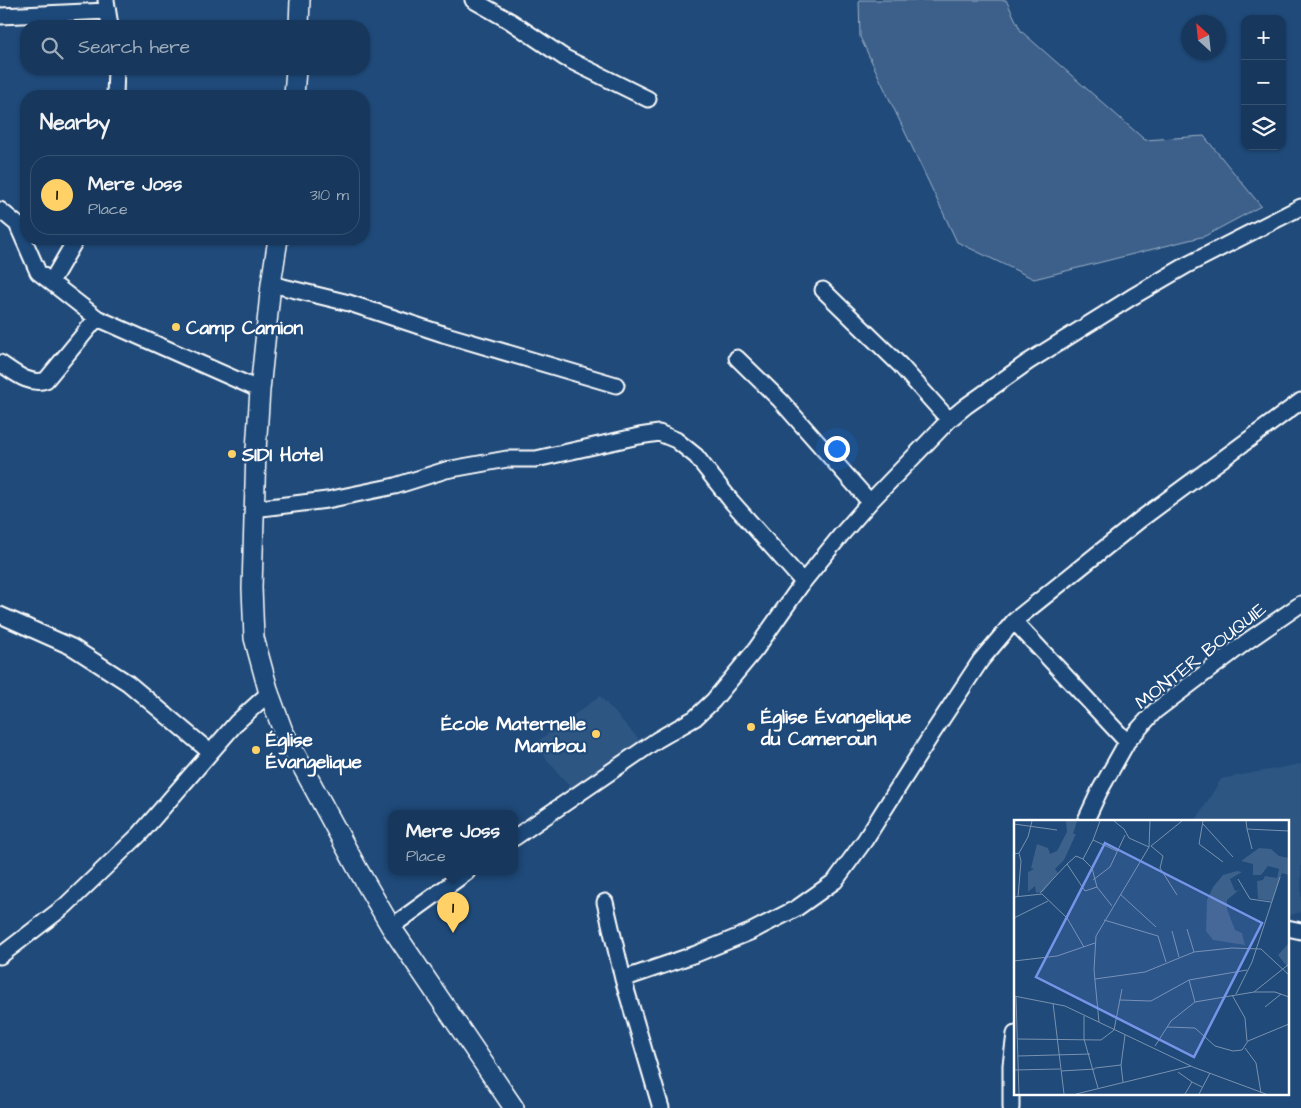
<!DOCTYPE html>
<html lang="en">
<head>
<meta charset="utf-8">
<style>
  body { margin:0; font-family:"Architects Daughter",sans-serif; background:#203f62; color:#f1f3f6 }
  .controls { position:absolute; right:15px; top:15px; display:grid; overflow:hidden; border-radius:10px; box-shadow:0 1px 4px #0004 }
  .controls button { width:45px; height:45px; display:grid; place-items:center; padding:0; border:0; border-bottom:1px solid #365272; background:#17385c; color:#f1f3f6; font:25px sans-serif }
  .compass { position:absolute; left:1181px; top:15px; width:45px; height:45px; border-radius:50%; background:#17385c; box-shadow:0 1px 4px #0004; rotate:333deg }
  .you { position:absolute; left:836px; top:448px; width:18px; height:18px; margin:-12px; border:4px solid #fff; border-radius:50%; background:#1a73e8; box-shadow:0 0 0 8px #1a73e833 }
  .badge { display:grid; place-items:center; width:32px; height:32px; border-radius:50%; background:#ffd166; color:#111; font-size:16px; font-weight:700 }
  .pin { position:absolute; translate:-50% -41px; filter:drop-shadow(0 1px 2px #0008) }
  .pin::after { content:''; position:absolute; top:26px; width:18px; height:15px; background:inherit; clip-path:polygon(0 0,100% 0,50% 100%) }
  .popup { position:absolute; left:388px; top:810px; width:130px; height:65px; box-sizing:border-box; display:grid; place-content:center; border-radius:10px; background:#17385c; filter:drop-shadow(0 1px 4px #0005); font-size:16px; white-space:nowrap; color:#9eacbb }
  .popup b { font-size:19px; color:#f1f3f6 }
  .popup::after { content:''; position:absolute; left:50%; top:100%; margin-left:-10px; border:10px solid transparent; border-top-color:#17385c }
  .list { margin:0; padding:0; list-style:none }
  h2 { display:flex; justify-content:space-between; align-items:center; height:65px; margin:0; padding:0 20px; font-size:21px }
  h2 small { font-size:16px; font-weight:400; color:#9eacbb }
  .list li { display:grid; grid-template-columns:32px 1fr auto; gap:15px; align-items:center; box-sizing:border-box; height:80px; margin:0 10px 10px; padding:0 10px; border:1px solid #365272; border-radius:20px }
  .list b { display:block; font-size:19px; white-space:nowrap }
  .list p { margin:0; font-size:16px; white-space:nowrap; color:#9eacbb }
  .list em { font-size:16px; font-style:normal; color:#9eacbb }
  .icon { flex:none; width:28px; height:28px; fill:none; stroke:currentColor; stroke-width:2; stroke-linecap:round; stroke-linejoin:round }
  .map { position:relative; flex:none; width:1301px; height:1108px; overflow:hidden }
  .search { position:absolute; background:#17385c; box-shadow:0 1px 4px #0004; left:20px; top:20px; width:350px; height:55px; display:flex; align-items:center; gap:12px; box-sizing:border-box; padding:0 18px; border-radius:20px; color:#9eacbb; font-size:19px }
  .panel { position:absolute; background:#17385c; box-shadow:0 1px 4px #0004; left:20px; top:90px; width:350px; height:155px; border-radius:20px }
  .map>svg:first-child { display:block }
</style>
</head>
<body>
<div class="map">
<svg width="1301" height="1108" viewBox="0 0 1301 1108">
  <rect width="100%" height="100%" fill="#1f4a7a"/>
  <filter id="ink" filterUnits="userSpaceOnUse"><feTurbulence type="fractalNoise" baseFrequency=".02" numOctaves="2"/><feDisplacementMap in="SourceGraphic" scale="10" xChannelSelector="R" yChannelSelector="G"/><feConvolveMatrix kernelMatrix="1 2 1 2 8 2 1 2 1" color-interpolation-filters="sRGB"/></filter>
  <g filter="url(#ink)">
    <path fill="#2e5683" d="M600,696L643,744L575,793L534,744Z
      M1301,764V912L1287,916V822H1195L1221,779Z"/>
    <path fill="#3c618b" stroke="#9eb0c5" d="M859,0H1006L1021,31L1145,140L1204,136L1261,206L1205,236L1034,279L957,242L860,37Z"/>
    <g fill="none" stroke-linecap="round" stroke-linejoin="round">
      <g stroke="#fff" stroke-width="19">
        <path id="minor" d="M106,0L110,26
          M473,0L510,21L565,58L648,99
          M0,16L107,11
          M115,96L116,69
          M0,210L17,224L38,272L97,318
          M51,282L76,239
          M271,284L349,303L443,334L616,385
          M823,290L900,365L949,420
          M737,358L780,400L870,502
          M0,363C14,372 29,386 46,380L97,318L260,390
          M253,509L327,500L395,486L446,470L507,459H536L639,436L659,433L676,440L696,456L732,502L803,582
          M0,615L72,647L128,683L210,752
          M1014,621L1141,519L1301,401
          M1085,822L1099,792L1127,742L1155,711L1246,642L1301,604
          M514,838L657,740L695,718L713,701L756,649L803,582L841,535L870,502L949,420L966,406L1028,362L1132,297L1187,265L1301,207
          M605,902L623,979L661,1108
          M391,927L467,872
          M1287,928L1301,931
          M0,956L65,906L140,834L237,722L269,693
          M623,979L696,954L750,932L797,908L835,881L865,840L930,737L981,660L1014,621L1127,742
          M1011,1108V1065L1015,1034"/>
      </g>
      <g stroke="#fff" stroke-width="22">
        <path id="tertiary" d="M299,26L300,0
          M294,96L296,69
          M278,239L271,284L260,390L256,450L252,588L254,638L269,693L283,731L357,868L391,927L514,1108"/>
      </g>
      <use href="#minor" stroke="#1f4a7a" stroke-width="15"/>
      <use href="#tertiary" stroke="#1f4a7a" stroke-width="19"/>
    </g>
  </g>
  <g fill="#ffd166" stroke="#1f4a7a" stroke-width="2">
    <circle cx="176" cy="327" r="5"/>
    <circle cx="232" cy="454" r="5"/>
    <circle cx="751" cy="727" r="5"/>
    <circle cx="596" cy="734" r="5"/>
    <circle cx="256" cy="750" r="5"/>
  </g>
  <g text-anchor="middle" stroke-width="4.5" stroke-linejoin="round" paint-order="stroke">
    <g font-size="19" font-weight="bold" fill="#fff" stroke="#1f4a7a" text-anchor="start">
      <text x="186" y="334">Camp Camion</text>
      <text x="242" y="461">SIDI Hotel</text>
      <text x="761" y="723">Église Évangelique<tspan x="761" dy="22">du Cameroun</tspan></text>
      <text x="586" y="730" text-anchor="end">École Maternelle<tspan x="586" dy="22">Mambou</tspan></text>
      <text x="266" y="746">Église<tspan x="266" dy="22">Évangelique</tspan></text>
    </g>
    <g font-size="19" fill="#fff" stroke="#1f4a7a">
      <text transform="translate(1200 655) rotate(-38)" y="7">MONTER BOUQUIE</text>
    </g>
  </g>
  <g transform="translate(1014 820)">
    <rect width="275" height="275" fill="#1f4a7a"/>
    <path d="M245,28L257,29L265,36L275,38V55L268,53L258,81L244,79L243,61L249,60L251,56L263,58L265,49L254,46L247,55H239V44L227,41ZM223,51L228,52L216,59L221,71L225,70L213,80V89L221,110L228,113L231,125L199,120L192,111L193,80L199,67L209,55ZM275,123V149L264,135Z" fill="#3c618b"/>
    <path d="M52,1H63L59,14H62L50,40L41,49L44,53L29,72L22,73L21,66L14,72V52L20,49L17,48L23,24L34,28L36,34L43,31L53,12Z" fill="#3c618b"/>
    <path fill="none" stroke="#7992af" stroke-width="1" d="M86,1L79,20L103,31M100,1L110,9L115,18L135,27M189,1L185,24L209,42M232,1L233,9L275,11M0,4L43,10M189,4L219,37M233,9L238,29M137,26L149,36L146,48L163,75M137,26L168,1M0,34L5,33L14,17L18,1M69,39L79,20M53,44L62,36L69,39L78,48L83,67M224,59L236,79L257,82M79,60L96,47L111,15M26,73L53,44L71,71L83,67L98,86M106,74L142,107M0,77L28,74L53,98L70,127M4,77L7,41L5,33M0,98L34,81M90,100L144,116L152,142M173,109L180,132M158,111L165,137M0,141L43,136L81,123M81,159L131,152L180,132L218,128L247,129L275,155M175,160L233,150M240,172L275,144M222,174L238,142L266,57M218,175L231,198L233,221M0,176L51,186L179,247L252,274M2,177L5,274M106,180L137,181L175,160L181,182M39,183L50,274M251,187L267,174M70,196V219L84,268M85,202L80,150L82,116L135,27L136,1M153,207L181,208L201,226L219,231L228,230L234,221L275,204M4,219L87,220L100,210L108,169M141,226L157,201L181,182L240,172H261L275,177M231,228L242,243L247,273M4,236L76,234M81,248L107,245M0,250L46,249M47,251L81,249M164,252L178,262M109,262L107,245L111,215M62,274L177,246M171,274L178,262L188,267M185,274L196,253"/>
    <path fill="#7795e8" fill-opacity="0.15" stroke="#7795e8" stroke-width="2.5" d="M91,23L248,103L180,237L22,157Z"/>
    <rect width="275" height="275" fill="none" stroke="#fff" stroke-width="2.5"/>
  </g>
</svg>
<div class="controls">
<button>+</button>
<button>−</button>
<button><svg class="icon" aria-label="layers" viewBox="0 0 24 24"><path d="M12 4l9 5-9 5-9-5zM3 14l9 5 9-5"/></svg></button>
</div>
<svg class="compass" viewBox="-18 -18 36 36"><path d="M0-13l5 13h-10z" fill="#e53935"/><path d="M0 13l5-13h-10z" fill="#9eacbb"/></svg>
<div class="you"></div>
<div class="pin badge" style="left:453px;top:933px">1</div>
<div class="popup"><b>Mere Joss</b>Place</div>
<div class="search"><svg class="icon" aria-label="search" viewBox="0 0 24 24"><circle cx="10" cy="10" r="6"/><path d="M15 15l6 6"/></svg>Search here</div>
<section class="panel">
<h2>Nearby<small></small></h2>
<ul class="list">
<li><span class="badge">1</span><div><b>Mere Joss</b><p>Place</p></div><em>310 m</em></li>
</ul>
</section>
</div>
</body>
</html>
